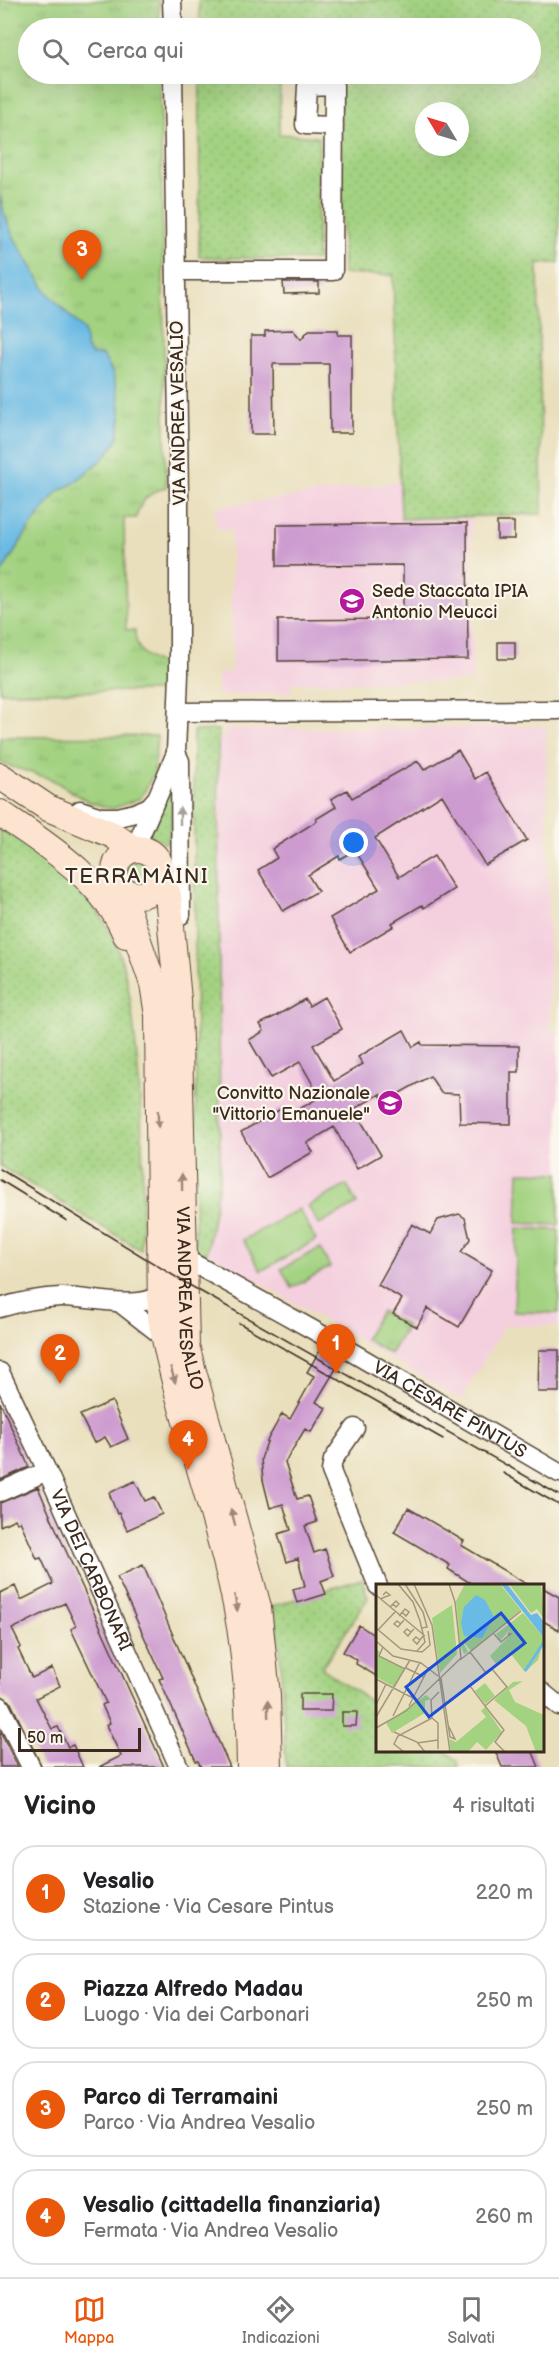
<!DOCTYPE html>
<html lang="it">
<head>
<meta charset="utf-8">
<style>
  body { margin:0; font-family:"Balsamiq Sans",sans-serif; background:#f6f6f6; color:#202124 }
  .compass { position:absolute; left:415px; top:102px; width:54px; height:54px; border-radius:50%; background:#fff; box-shadow:0 6px 24px #0002; rotate:308deg }
  .scale { position:absolute; left:18px; bottom:15px; width:123px; box-sizing:border-box; padding-left:6px; border:3px solid #3b2a1e; border-top:0; font-size:16px; line-height:21px; white-space:nowrap; color:#3b2a1e; -webkit-text-stroke:4px #fbf7ec; paint-order:stroke }
  .you { position:absolute; left:354px; top:843px; width:21px; height:21px; margin:-15px; border:4px solid #fff; border-radius:50%; background:#1a73e8; box-shadow:0 0 0 9px #1a73e833 }
  .badge { display:grid; place-items:center; width:39px; height:39px; border-radius:50%; background:#ea580c; color:#fff; font-size:20px; font-weight:700 }
  .pin { position:absolute; translate:-50% -50px; filter:drop-shadow(0 2px 3px #0008) }
  .pin::after { content:''; position:absolute; top:32px; width:21px; height:18px; background:inherit; clip-path:polygon(0 0,100% 0,50% 100%) }
  .list { margin:0; padding:0; list-style:none }
  h2 { display:flex; justify-content:space-between; align-items:center; height:78px; margin:0; padding:0 24px; font-size:26px }
  h2 small { font-size:20px; font-weight:400; color:#757577 }
  .list li { display:grid; grid-template-columns:39px 1fr auto; gap:18px; align-items:center; box-sizing:border-box; height:96px; margin:0 12px 12px; padding:0 12px; border:2px solid #e0e0e0; border-radius:24px }
  .list b { display:block; font-size:22px; white-space:nowrap }
  .list p { margin:0; font-size:20px; white-space:nowrap; color:#757577 }
  .list em { font-size:20px; font-style:normal; color:#757577 }
  .icon { flex:none; width:33px; height:33px; fill:none; stroke:currentColor; stroke-width:2; stroke-linecap:round; stroke-linejoin:round }
  .map { position:relative; flex:none; width:559px; height:1767px; overflow:hidden }
  .search { position:absolute; background:#fff; box-shadow:0 6px 24px #0002; left:18px; right:18px; top:18px; height:66px; display:flex; align-items:center; gap:15px; box-sizing:border-box; padding:0 21px; border-radius:33px; color:#757577; font-size:22px }
  .sheet { height:510px; background:#fff }
  nav { display:flex; justify-content:space-around; align-items:center; box-sizing:border-box; height:84px; border-top:2px solid #e0e0e0; background:#fff; font-size:16px; color:#757577 }
  nav a { display:grid; justify-items:center; gap:3px }
  nav .on { color:#ea580c }
  .map>svg:first-child { display:block }
</style>
</head>
<body>
<div class="map">
<svg width="559" height="1767" viewBox="0 0 559 1767">
  <defs>
    <pattern id="grass-dots" width="8" height="8" patternUnits="userSpaceOnUse" patternTransform="scale(1.5)"><rect width="8" height="8" fill="#a3d281"/><path d="M2 2h.1M6 6h.1" fill="none" stroke="#8db46f" stroke-width="1.8" stroke-linecap="round"/></pattern>
    <pattern id="park-tufts" width="24" height="20" patternUnits="userSpaceOnUse" patternTransform="scale(1.5)"><rect width="24" height="20" fill="#a3d281"/><path d="M3 7l-1-3M5 7V3M7 7l1-3M15 17l-1-3M17 17v-4M19 17l1-3" fill="none" stroke="#8db46f"/></pattern>
  </defs>
  <rect width="100%" height="100%" fill="#fbf7ec"/>
  <filter id="ink" filterUnits="userSpaceOnUse"><feTurbulence type="fractalNoise" baseFrequency=".0167" numOctaves="2"/><feDisplacementMap in="SourceGraphic" scale="12" xChannelSelector="R" yChannelSelector="G"/><feConvolveMatrix kernelMatrix="1 2 1 2 8 2 1 2 1" color-interpolation-filters="sRGB"/></filter>
  <filter id="wash" filterUnits="userSpaceOnUse"><feTurbulence type="fractalNoise" baseFrequency=".008" numOctaves="4" result="noise"/><feDisplacementMap in="SourceGraphic" scale="24" xChannelSelector="R" yChannelSelector="G"/><feGaussianBlur stdDeviation="1.35" result="paint"/><feColorMatrix in="noise" values="0 0 0 0 0 0 0 0 0 0 0 0 0 0 0 0 0 1.4 0 .05"/><feComposite in="paint" operator="in"/></filter>
  <g filter="url(#wash)">
    <rect width="100%" height="100%" fill="#e9dfbc"/>
    <path fill="#f4cfde" d="M400,482L401,519L472,518L473,681L291,683L290,693L217,695V673L232,672L231,529H216L215,507Z
      M546,726L550,1031H559V1326L504,1325L461,1400L207,1252L220,1175L219,739L225,738V729Z"/>
    <path fill="url(#grass-dots)" stroke="#6f7e50" stroke-width="1.5" fill-rule="evenodd" d="M199,0H559V263H538L542,514L401,519L393,275L343,274L340,74H530V28H200ZM424,111H460V147H424Z
      M200,74H280L279,134L319,137L317,260L199,257Z
      M218,730L220,1175L207,1252L195,1253L196,1049L193,731Z
      M177,775L169,839L165,844L149,833Z
      M0,827C31,849 65,869 88,899C106,921 120,949 126,977C132,1003 134,1031 137,1058C143,1122 144,1186 141,1250L0,1166Z
      M362,1579L368,1598L322,1668L377,1706L378,1750L445,1751L457,1760L459,1767H286L280,1651L273,1606Z"/>
    <path fill="url(#park-tufts)" stroke="#6f7e50" stroke-width="1.5" d="M0,0H159V28H28V74H160L166,487C150,493 140,499 136,518H124L126,630H135C135,652 146,658 165,666V691L0,692Z
      M157,736L154,773L141,798L112,809L89,802L51,779L0,763V737Z
      M115 872a22 22 0 1 1 44 0a22 22 0 1 1-44 0Z
      M381,1311L407,1326L390,1354L365,1339Z"/>
    <path fill="#a3d281" stroke="#6f7e50" stroke-width="1.5" d="M519,1172L559,1173V1225L517,1223Z
      M347,1185L357,1204L319,1225L308,1206Z
      M299,1209L316,1240L261,1271L243,1240Z
      M517,1228L559,1230V1313L514,1312Z
      M320,1248L330,1267L292,1288L281,1269Z"/>
    <path fill="#69bae4" stroke="#527281" stroke-width="1.5" d="M0,195L4,213L13,236L46,291L84,331L86,347L92,355H103L113,374L119,399L121,419L117,441L105,457L74,483L57,492L28,530L0,575Z"/>
    <g id="blocks">
      <path fill="#cd9bd0" d="M283,282H319V293L284,294Z
        M293,330L301,339L309,330H338V335H352V433H330L329,364H273L274,434H251V336H265V331Z
        M497,522H514V539H497Z
        M467,523L468,659L278,661V620L403,619V565L277,566V525Z
        M498,642H515V659H498Z
        M458,750L475,779L486,772L527,840L485,865L442,795L375,838L399,877L434,856L454,889L424,908L422,905L392,923L394,926L350,952L330,918L379,889L355,850L340,859L339,856L308,875L318,891L283,911L258,870L277,858L272,849L317,821L316,819L336,807L331,799L347,790L352,798L418,761L424,770Z
        M324,997L342,1029L313,1045L334,1081L363,1064L358,1057L404,1030L413,1047L421,1042L422,1045L519,1046V1072H511V1124L460,1123L459,1094L441,1093L430,1076L384,1102L380,1094L354,1109L381,1155L357,1169L334,1127L307,1143L313,1152L267,1178L241,1132L286,1106L291,1114L320,1097L300,1062L271,1078L249,1040L264,1031L260,1024L276,1016L305,999L309,1006Z
        M459,1214L465,1218L470,1239L461,1252L492,1270L459,1327L427,1308L417,1327L393,1314L402,1299L378,1285L412,1224L430,1234L438,1220Z
        M320,1350L340,1362L316,1402L326,1408L311,1432L305,1429L285,1462L297,1499L308,1496L317,1522L305,1526L314,1553L325,1549L334,1576L321,1581L326,1594L297,1603L293,1589L305,1586L298,1558L287,1562L278,1534L291,1530L283,1504L270,1508L263,1480L261,1459L268,1439L282,1414L290,1419L314,1376L307,1372Z
        M539,1350H559V1392H538Z
        M112,1401L128,1439L111,1447L105,1437L94,1443L80,1415Z
        M0,1402L29,1467L0,1480Z
        M135,1481L145,1501L154,1497L162,1514L127,1530L119,1513L117,1514L109,1493Z
        M38,1487L52,1520L164,1767H99L121,1756L106,1725L110,1723L102,1705L106,1703L71,1629L76,1626L65,1603L12,1629L21,1647L18,1649L32,1678L52,1668L60,1686L36,1698L52,1729L58,1727L68,1747L73,1745L83,1767H42L10,1701L0,1695V1593L15,1586L21,1600L53,1584L41,1558L37,1559L20,1521L17,1523L15,1519L0,1526V1503Z
        M408,1508L464,1541L461,1545L530,1586H475L448,1569L450,1565L394,1532Z
        M143,1565L213,1729L230,1767H201L198,1761H196L159,1679L163,1678L117,1577Z
        M543,1588L559,1597V1630L543,1621Z
        M359,1625L378,1638V1677L356,1664L357,1660L343,1652Z
        M300,1694H332L331,1711H300Z
        M342,1712H357L356,1726H342Z
        M0,1731L18,1767H0Z
        M495,1750H532L539,1767H502Z"/>
    </g>
  </g>
  <g filter="url(#ink)">
    <use href="#blocks" fill-opacity="0" stroke="#554536" stroke-width="1.5"/>
    <g fill="none" stroke-linecap="round" stroke-linejoin="round">
      <g stroke="#554536" stroke-width="21">
        <g id="minor">
          <path d="M172,0L173,28"/>
          <path d="M176,271H333L334,85L307,86L305,125L334,126"/>
          <path d="M178,712L559,710"/>
          <path d="M176,753L180,761L181,915"/>
          <path d="M80,810L101,817H118L135,813L149,807L157,798L176,753L179,674V498L173,74"/>
          <path d="M138,848L141,834L156,799"/>
          <path id="s1" d="M184,1258L324,1336L559,1473"/>
          <path d="M120,1303L165,1338"/>
          <path d="M0,1308C19,1302 40,1298 60,1297C89,1296 138,1312 161,1294"/>
          <path id="s2" d="M0,1372L47,1471L179,1767"/>
          <path d="M355,1428L333,1460L331,1471L378,1586"/>
          <path d="M0,1492L47,1471"/>
          <path d="M542,1692L559,1706"/>
          <path d="M0,1706L31,1767"/>
        </g>
      </g>
      <g stroke="#554536" stroke-width="28">
        <g id="secondary">
          <path d="M0,776L48,808L113,835L133,849"/>
          <path d="M0,813C47,845 104,880 126,935"/>
          <circle cx="138" cy="872" r="23"/>
          <path id="s3" d="M160,877L168,895L178,1000L186,1346L258,1607L267,1695L269,1767"/>
          <path d="M125,891L126,906L153,984L158,1015L161,1318C177,1409 212,1496 232,1586C246,1645 249,1707 250,1767"/>
        </g>
      </g>
      <use href="#minor" stroke="#fff" stroke-width="18"/>
      <use href="#secondary" stroke="#fde4d1" stroke-width="26"/>
      <path stroke="#3b2a1e" stroke-width="1.5" d="M0,1169L184,1282L559,1495
        M0,1180L67,1221
        M239,1323L443,1439
        M503,1473L559,1505"/>
    </g>
    <defs><path id="oneway-solid" d="M-6-.8H1V-3.2L6.5 0L1 3.2V.8H-6Z" transform="scale(1.5)"/></defs>
    <use fill="#a79f9a" href="#oneway-solid" transform="translate(180 816) rotate(-90)"/>
    <g fill="#9c8778">
      <use href="#oneway-solid" transform="translate(158 1119) rotate(89)"/>
      <use href="#oneway-solid" transform="translate(182 1182) rotate(-91)"/>
      <use href="#oneway-solid" transform="translate(173 1375) rotate(73)"/>
      <use href="#oneway-solid" transform="translate(233 1517) rotate(-105)"/>
      <use href="#oneway-solid" transform="translate(236 1603) rotate(80)"/>
      <use href="#oneway-solid" transform="translate(268 1709) rotate(-91)"/>
    </g>
  </g>
  <defs>
    <g id="school-disc" transform="scale(1.35)"><circle r="9.5" fill="#b5179e" stroke="#fbf7ec"/><path d="M0-5L7-2L0 1L-7-2ZM-4 1L0 2.5L4 1V4Q0 6-4 4Z" fill="#fff"/></g>
  </defs>
  <g fill-rule="evenodd">
    <use href="#school-disc" x="352" y="601"/>
    <use href="#school-disc" x="390" y="1103"/>
  </g>
  <g text-anchor="middle" stroke-width="4.5" stroke-linejoin="round" paint-order="stroke">
    <g font-size="18" fill="#3b2a1e" stroke="#fbf7ec">
      <text transform="translate(178 413) rotate(-91)" y="6">VIA ANDREA VESALIO</text>
      <text dy="6" stroke="none"><textPath href="#s3" startOffset="424">VIA ANDREA VESALIO</textPath></text>
      <text dy="6" stroke="none"><textPath href="#s1" startOffset="306">VIA CESARE PINTUS</textPath></text>
      <text dy="6" stroke="none"><textPath href="#s2" startOffset="218">VIA DEI CARBONARI</textPath></text>
    </g>
    <g font-size="18" fill="#3b2a1e" stroke="#fbf7ec" text-anchor="start">
      <text x="372" y="597">Sede Staccata IPIA<tspan x="372" dy="21">Antonio Meucci</tspan></text>
      <text x="370" y="1099" text-anchor="end">Convitto Nazionale<tspan x="370" dy="21">"Vittorio Emanuele"</tspan></text>
    </g>
    <g font-size="21" letter-spacing="1.5" fill="#3b2a1e" stroke="#fbf7ec">
      <text x="137" y="883">TERRAMÀINI</text>
    </g>
  </g>
  <g transform="translate(376 1584)">
    <rect width="168" height="168" fill="#e9dfbc"/>
    <path d="M133,0H165L168,35L161,25L155,29ZM76,21L81,70L64,89L56,34ZM147,29L168,54L162,76L149,88L134,69L120,80L114,72L135,50L133,47L124,57L120,50ZM147,97L133,106L139,118L168,131V168H160L150,142L118,116L137,98ZM109,99L119,112L109,120L99,107ZM50,111L55,115L49,117V129L16,149L10,139ZM109,123L126,148L110,166L101,158L92,168H75L73,155L80,158L110,133L105,127Z" fill="#a3d281"/>
    <path d="M89,0H124L145,26L95,67L86,56L92,68L88,70L84,60L80,17ZM0,65L4,68L2,72L28,85L19,103L0,93Z" fill="#a3d281"/>
    <path d="M125,0H131L155,31L161,29L168,38V54ZM100,11L109,16L118,33L106,54L88,52L85,39L88,23Z" fill="#69bae4"/>
    <path fill="none" stroke="#69bae4" stroke-width="3" d="M149,87L168,58"/>
    <path fill="none" stroke="#a3977d" stroke-width="1.5" d="M22,0L37,18L44,37L49,58L41,67M29,0L47,28L51,43L46,44M38,0L56,41L74,168M73,0L79,18L85,74M0,11L49,52M4,15L14,11L10,8L7,11M14,23L20,17L23,20L20,23L17,20M23,32L29,25L33,28L30,32L26,28M25,40L21,37L18,40L22,43L28,36M0,44L25,65L46,68L54,61L52,47M2,46L19,28M35,48L31,45L28,48L32,52L35,48L38,45M118,50L125,58L132,52L135,50L133,49L132,52M44,56L40,53L37,56L41,60L47,52M0,57L17,72L45,79L62,92M7,63L3,72L29,85M94,68L110,89M84,76L145,27M30,84L48,93M116,85L131,103L109,122L94,102ZM65,94L74,153L79,155L72,141M0,95L37,114M0,121L10,100M33,122L53,83M109,122L128,146L119,158L129,168M17,132L44,78M0,133L34,76M56,134L62,139V165M0,144L30,127L85,74M18,148L41,158L49,168M41,159L62,156M28,168L18,160L22,152L56,134L55,116L63,108"/>
    <path fill="#1d4ed8" fill-opacity="0.15" stroke="#1d4ed8" stroke-width="3" d="M125,29L149,59L53,133L30,103Z"/>
    <rect width="168" height="168" fill="none" stroke="#3b2a1e" stroke-width="3"/>
  </g>
</svg>
<svg class="compass" viewBox="-18 -18 36 36"><path d="M0-13l5 13h-10z" fill="#e53935"/><path d="M0 13l5-13h-10z" fill="#757577"/></svg>
<div class="scale">50 m</div>
<div class="you"></div>
<div class="pin badge" style="left:336px;top:1374px">1</div>
<div class="pin badge" style="left:60px;top:1384px">2</div>
<div class="pin badge" style="left:82px;top:280px">3</div>
<div class="pin badge" style="left:188px;top:1470px">4</div>
<div class="search"><svg class="icon" aria-label="search" viewBox="0 0 24 24"><circle cx="10" cy="10" r="6"/><path d="M15 15l6 6"/></svg>Cerca qui</div>
</div>
<section class="sheet">
<h2>Vicino<small>4 risultati</small></h2>
<ul class="list">
<li><span class="badge">1</span><div><b>Vesalio</b><p>Stazione · Via Cesare Pintus</p></div><em>220 m</em></li>
<li><span class="badge">2</span><div><b>Piazza Alfredo Madau</b><p>Luogo · Via dei Carbonari</p></div><em>250 m</em></li>
<li><span class="badge">3</span><div><b>Parco di Terramaini</b><p>Parco · Via Andrea Vesalio</p></div><em>250 m</em></li>
<li><span class="badge">4</span><div><b>Vesalio (cittadella finanziaria)</b><p>Fermata · Via Andrea Vesalio</p></div><em>260 m</em></li>
</ul>
</section>
<nav>
<a class="on"><svg class="icon" aria-label="map" viewBox="0 0 24 24"><path d="M3 6l6-2 6 2 6-2v14l-6 2-6-2-6 2zM9 4v14M15 6v14"/></svg>Mappa</a>
<a><svg class="icon" aria-label="directions" viewBox="0 0 24 24"><path d="M12 3l9 9-9 9-9-9zM9 14v-3h6M13 9l2 2-2 2"/></svg>Indicazioni</a>
<a><svg class="icon" aria-label="saved" viewBox="0 0 24 24"><path d="M7 4h10v16l-5-4-5 4z"/></svg>Salvati</a>
</nav>
</body>
</html>
